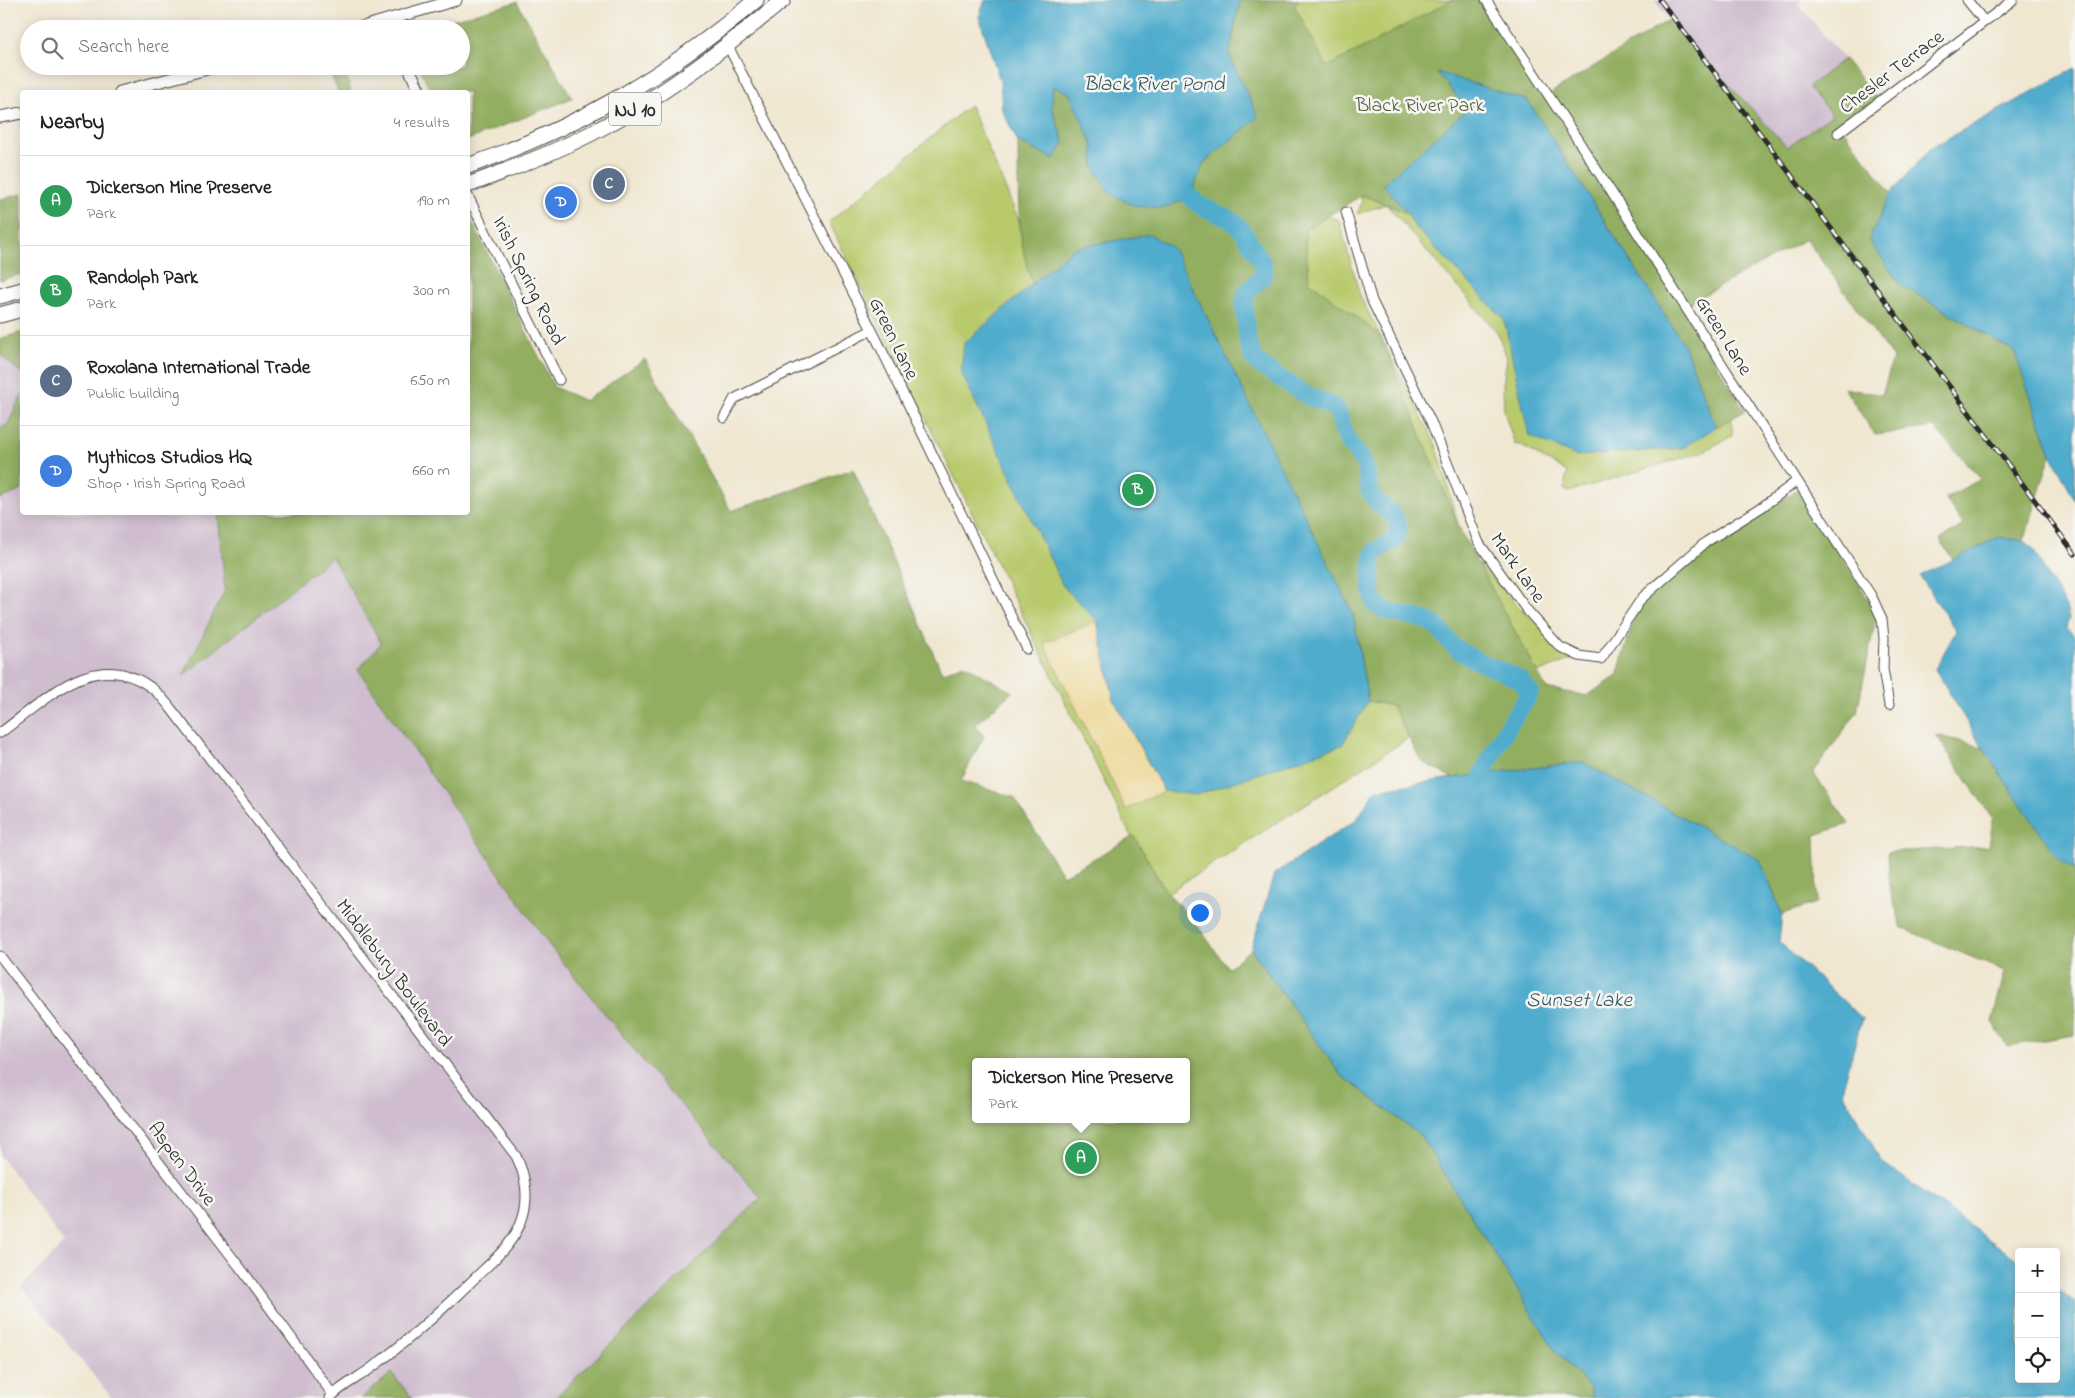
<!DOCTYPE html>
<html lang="en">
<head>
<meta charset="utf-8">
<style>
  body { margin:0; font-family:"Indie Flower",sans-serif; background:#f6f6f6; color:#222 }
  .controls { position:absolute; right:15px; bottom:15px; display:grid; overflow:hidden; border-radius:5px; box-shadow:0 2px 12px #0003 }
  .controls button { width:45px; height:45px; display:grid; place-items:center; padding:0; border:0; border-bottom:1px solid #e0e0e0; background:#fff; color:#222; font:25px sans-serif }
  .you { position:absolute; left:1199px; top:912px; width:18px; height:18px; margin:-12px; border:4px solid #fff; border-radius:50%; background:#1a73e8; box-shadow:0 0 0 8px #1a73e833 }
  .badge { display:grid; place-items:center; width:32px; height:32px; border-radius:50%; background:#1f6fb2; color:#fff; font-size:16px; font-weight:700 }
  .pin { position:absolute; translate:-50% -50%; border:2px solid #fff; box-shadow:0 1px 5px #0006 }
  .popup { position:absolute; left:972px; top:1058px; width:218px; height:65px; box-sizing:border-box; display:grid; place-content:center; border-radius:5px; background:#fff; filter:drop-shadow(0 1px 4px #0005); font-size:16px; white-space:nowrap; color:#767676 }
  .popup b { font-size:19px; color:#222 }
  .popup::after { content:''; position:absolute; left:50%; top:100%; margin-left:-10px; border:10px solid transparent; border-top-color:#fff }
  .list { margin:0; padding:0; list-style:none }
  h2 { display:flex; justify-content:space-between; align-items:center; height:65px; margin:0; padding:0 20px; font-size:21px }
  h2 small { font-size:16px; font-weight:400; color:#767676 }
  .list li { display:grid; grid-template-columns:32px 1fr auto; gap:15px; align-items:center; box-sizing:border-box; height:90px; padding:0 20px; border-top:1px solid #e0e0e0 }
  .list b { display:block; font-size:19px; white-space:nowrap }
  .list p { margin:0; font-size:16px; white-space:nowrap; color:#767676 }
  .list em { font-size:16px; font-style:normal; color:#767676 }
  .icon { flex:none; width:28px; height:28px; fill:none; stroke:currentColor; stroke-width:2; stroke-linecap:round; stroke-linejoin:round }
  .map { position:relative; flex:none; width:2075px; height:1398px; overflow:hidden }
  .search { position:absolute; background:#fff; box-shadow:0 2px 12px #0003; left:20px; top:20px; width:450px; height:55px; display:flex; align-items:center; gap:12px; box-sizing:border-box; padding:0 18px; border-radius:28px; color:#767676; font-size:19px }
  .panel { position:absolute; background:#fff; box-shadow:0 2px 12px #0003; left:20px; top:90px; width:450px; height:425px; border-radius:5px }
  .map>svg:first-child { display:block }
</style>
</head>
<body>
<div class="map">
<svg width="2075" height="1398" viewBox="0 0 2075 1398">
  <rect width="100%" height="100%" fill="#f6f6f2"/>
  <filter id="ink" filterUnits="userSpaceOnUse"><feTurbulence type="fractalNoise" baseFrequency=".02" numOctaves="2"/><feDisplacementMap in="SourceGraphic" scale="10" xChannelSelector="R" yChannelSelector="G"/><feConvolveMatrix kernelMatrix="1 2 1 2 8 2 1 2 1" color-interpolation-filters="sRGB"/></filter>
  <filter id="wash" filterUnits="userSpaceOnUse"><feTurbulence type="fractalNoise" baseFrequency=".0096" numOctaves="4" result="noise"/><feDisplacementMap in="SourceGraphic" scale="20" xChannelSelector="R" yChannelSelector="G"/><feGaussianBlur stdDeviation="1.12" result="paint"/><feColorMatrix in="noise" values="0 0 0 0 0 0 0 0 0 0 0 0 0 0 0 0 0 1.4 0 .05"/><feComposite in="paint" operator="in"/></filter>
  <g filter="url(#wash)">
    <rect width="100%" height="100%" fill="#f0e7d1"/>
    <path fill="#cfbdcf" d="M1654,0H1801L1798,4L1844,59L1808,87L1832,115L1787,148L1669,20Z
      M0,355L22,373V394L7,426L0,427Z
      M22,490V512L218,513L225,590L184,675L331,556L381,643L358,671L549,945L635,1051L762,1198L555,1398H412L392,1373L361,1398H112L22,1287L64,1243L0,1155V499Z"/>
    <path fill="#b9ca6d" stroke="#727a4c" d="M1115,0H1476L1732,403V436L1702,452L1568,492L1564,489L1567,472L1518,444L1515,445L1504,411L1503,385L1507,357L1497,332L1386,204L1357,214L1362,202L1359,191L1326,213L1330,217L1339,220L1360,296L1437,447L1460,532L1473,557L1492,579L1572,659L1520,680L1435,721L1161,897L829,222L970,105L1035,259Z"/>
    <path fill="#92ae60" stroke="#5e6c46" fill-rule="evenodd" d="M1240,0H1299L1294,5L1327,67L1452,0H1480L1546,96L1669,20L1787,147L1832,115L1808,87L1844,59L1879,101L1842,128L1891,193L1869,240L1901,285L2014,351L2051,454L2024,541L1999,537L1953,560L1940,540L1963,525L1945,498L1981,479L1934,427L1875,435L1844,388L1882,395L1893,358L1806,239L1682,307L1745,411L1716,427L1684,345L1528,101L1438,73L1468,109L1384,184L1407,213L1362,195L1305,230L1309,281L1380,335L1462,534L1546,688L1587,696L1617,676L1642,592L1798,489L1877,613L1857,712L1813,773L1849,824L1815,835L1817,903L1782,914L1759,860L1582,762L1452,778L1421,761L1392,706L1368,701L1353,614L1074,248L1033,284C1015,240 1019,189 1018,142L1054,159L1064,142L1052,108L1053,85L1070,93L1093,145L1094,167L1135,206L1164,208L1190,197L1204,162L1257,117L1229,55Z
      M517,2L572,98L468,140V92H431L419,66H461V29H419Z
      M328,66H351L347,78L351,92H338Z
      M22,194V274L0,280V199Z
      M468,218H470L554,387L585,401L645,359L731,511L853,469L942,673L964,664L1012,692L975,725L984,736L961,781L1014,797L1063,876L1134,836L1166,891L1196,924L1228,968L1251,949L1340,1074L1421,1136L1555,1350L1590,1388L1592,1398H555L761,1198L635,1051L549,945L358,670L381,643L332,557L183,676L225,590L218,513L468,512ZM976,1062H1186V1119H976Z
      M22,332V373L0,355V339Z
      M22,394V490L0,499V427L7,426Z
      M1936,735L1982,747L2059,860L2075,870V1035L2007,1046L1992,1022L2005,971L1902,928L1890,891L1888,852L1989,846L1993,819Z
      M392,1373L412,1398H361Z"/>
    <path fill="#eeda9e" stroke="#8c8264" d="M1097,621L1114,700L1164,791L1126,810L1044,643Z"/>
    <path fill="#4faccd" stroke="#3d6c7c" d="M985,0H1240L1229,55L1258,117L1204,162L1190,197L1164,208L1135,206L1109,193L1094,167L1093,145L1069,93L1053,86L1052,108L1064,143L1054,159L1018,142L1002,110L1000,81L979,17Z
      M2075,68V500L2051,454L2014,351L1901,285L1869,240L1891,193L1932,147Z
      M1437,72L1528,101L1684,345L1716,427L1683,448L1576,456L1529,436L1504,319L1415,227L1407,213L1383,184L1467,109Z
      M1150,234L1173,248L1353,614L1368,701L1342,745L1196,795L1164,791L1114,700L1097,621L1063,586L961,372L964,343L1074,248Z
      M1999,537L2024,541L2031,546L2066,607L2069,618L2066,628L2075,636V870L2059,860L1982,747L1935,669L1956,631L1920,576Z
      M1582,762L1760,860L1782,914L1779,942L1862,1018L1842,1091L1882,1162L2019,1261V1379H2056V1288L2075,1302V1398H1592L1590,1388L1555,1350L1421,1136L1340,1074L1251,949L1274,874L1357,819L1375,790L1452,778Z"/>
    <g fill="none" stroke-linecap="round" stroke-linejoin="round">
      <path stroke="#4faccd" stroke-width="18" d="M1190,197L1201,206L1231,220L1242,230L1262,262L1264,271L1263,276L1246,293L1244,304L1248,343L1254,359L1263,367L1306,395L1336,408C1341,416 1341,428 1346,437C1351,449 1363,456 1366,469C1369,478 1366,487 1372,495C1379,508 1396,511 1398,527C1400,543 1384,543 1376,551C1369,560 1371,594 1375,604C1391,617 1413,614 1430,622C1442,628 1445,640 1455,647C1472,661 1494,667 1514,677
        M1483,774C1490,757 1500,741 1509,725C1516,714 1524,704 1530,692L1520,680"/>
    </g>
  </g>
  <g filter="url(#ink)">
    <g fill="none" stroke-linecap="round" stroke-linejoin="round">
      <g stroke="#494744" stroke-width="11">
        <path id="street" d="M1486,0L1570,128L1872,597L1882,619L1884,638L1883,669L1889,705
          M1967,0L1984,21
          M728,46L876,338L1027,649
          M1838,133L2013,0
          M468,196L559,380
          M1346,212L1372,301L1431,422L1479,543L1526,609L1560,647L1579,656L1601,659L1642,598L1706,542L1762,507L1797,481
          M724,418L734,399L872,330
          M0,733C45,701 95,644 153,689C162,696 169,706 176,715L516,1156C526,1176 530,1200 521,1222C512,1246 491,1262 473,1280C441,1311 407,1342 370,1369C358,1378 341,1386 330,1398
          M0,956L245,1274L333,1395"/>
      </g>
      <g stroke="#494744" stroke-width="13">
        <path id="secondary" d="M356,29L456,0
          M408,66L420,92
          M120,92L218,66
          M0,117L22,113"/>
      </g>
      <g stroke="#494744" stroke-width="17">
        <path id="highway" d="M468,166C578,127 666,76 756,0
          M468,185C509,170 551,154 590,134C661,98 722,51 783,0
          M0,296L22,290
          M0,315L22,309"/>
      </g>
      <use href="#street" stroke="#fff" stroke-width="9"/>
      <use href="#secondary" stroke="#fff" stroke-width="11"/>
      <use href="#highway" stroke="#fff" stroke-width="15"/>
      <g stroke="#2b2b2b" stroke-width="5">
        <path id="rail" d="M1660,0L2075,554"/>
      </g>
      <use href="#rail" stroke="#f6f6f2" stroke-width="3" stroke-dasharray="9" stroke-linecap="butt"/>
    </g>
  </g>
  <g text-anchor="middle" stroke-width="5" stroke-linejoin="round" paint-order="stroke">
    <rect fill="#f6f6f2" stroke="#686867" stroke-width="1" x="609" y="92.5" width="52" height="33" rx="4"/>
    <g font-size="19" font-weight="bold" fill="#2b2b2b">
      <text x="635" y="116">NJ 10</text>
    </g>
    <g font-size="20" fill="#2b2b2b" stroke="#f6f6f2">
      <text transform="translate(1891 71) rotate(-37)" y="7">Chesler Terrace</text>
      <text transform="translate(530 280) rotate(64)" y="7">Irish Spring Road</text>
      <text transform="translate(1725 335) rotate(58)" y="7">Green Lane</text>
      <text transform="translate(895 338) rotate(64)" y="7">Green Lane</text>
      <text transform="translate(1519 567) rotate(55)" y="7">Mark Lane</text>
      <text transform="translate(395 972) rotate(53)" y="7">Middlebury Boulevard</text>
      <text transform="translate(183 1163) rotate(53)" y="7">Aspen Drive</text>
    </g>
    <g font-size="20" fill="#565b3f" stroke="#f6f6f2">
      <text x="1420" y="111">Black River Park</text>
    </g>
    <g font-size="21" font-style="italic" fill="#385864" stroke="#f6f6f2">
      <text x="1154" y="90">Black River Pond</text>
      <text x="1579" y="1006">Sunset Lake</text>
    </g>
  </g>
</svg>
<div class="controls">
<button>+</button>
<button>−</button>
<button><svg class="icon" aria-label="locate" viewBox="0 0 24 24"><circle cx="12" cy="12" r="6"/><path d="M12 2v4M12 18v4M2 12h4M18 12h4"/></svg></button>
</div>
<div class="you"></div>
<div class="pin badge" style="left:1081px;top:1158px;background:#2e9e5b">A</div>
<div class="popup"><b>Dickerson Mine Preserve</b>Park</div>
<div class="pin badge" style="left:1138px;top:490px;background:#2e9e5b">B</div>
<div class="pin badge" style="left:609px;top:184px;background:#5c6f8a">C</div>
<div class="pin badge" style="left:561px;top:202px;background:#3f7fe0">D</div>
<div class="search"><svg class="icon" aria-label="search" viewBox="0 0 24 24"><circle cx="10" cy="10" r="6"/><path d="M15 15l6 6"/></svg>Search here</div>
<section class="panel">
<h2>Nearby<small>4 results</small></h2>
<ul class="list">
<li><span class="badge" style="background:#2e9e5b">A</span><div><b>Dickerson Mine Preserve</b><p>Park</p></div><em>190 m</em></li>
<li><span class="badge" style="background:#2e9e5b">B</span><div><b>Randolph Park</b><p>Park</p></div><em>300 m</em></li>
<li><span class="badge" style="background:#5c6f8a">C</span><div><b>Roxolana International Trade</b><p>Public building</p></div><em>650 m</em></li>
<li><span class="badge" style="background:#3f7fe0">D</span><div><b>Mythicos Studios HQ</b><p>Shop · Irish Spring Road</p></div><em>660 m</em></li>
</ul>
</section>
</div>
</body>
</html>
